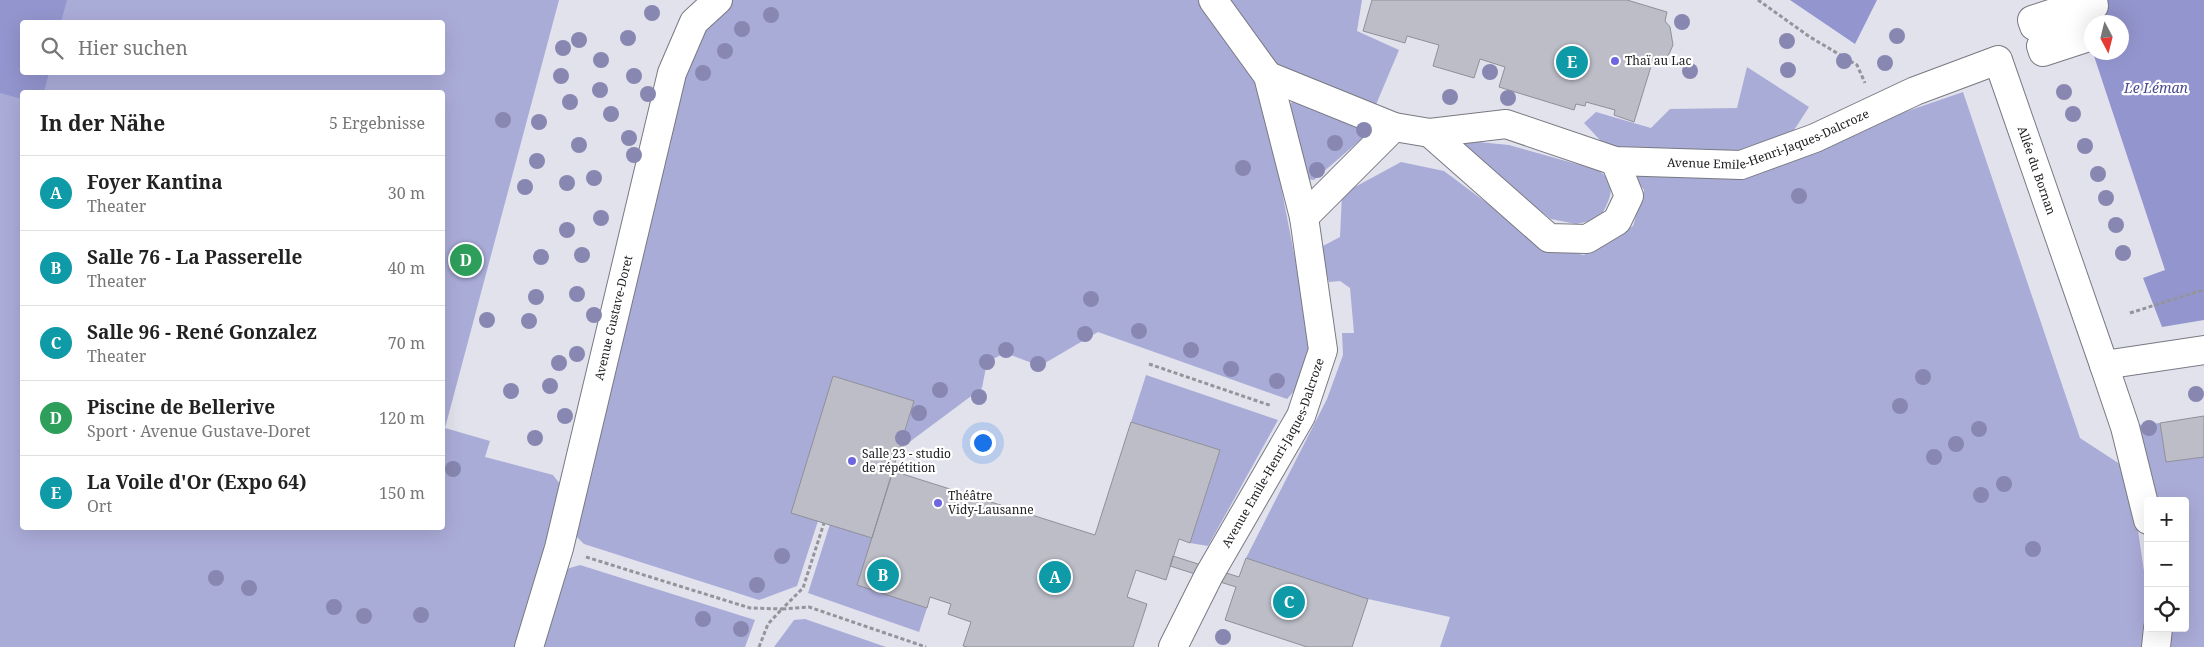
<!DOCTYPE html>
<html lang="de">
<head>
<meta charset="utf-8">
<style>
  body { margin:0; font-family:"Noto Serif",serif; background:#f2f2f2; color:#222 }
  .controls { position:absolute; right:15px; bottom:15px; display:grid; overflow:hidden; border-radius:5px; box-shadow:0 5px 20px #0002 }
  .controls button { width:45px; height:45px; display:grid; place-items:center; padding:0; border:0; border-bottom:1px solid #e0e0e0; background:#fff; color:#222; font:25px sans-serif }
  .compass { position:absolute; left:2084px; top:15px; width:45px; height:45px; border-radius:50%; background:#fff; box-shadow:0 5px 20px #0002; rotate:173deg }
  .you { position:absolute; left:982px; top:442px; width:18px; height:18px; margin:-12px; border:4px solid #fff; border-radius:50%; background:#1a73e8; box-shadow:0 0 0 8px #1a73e833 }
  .badge { display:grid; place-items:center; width:32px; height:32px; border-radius:50%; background:#6e66e0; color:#fff; font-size:16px; font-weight:700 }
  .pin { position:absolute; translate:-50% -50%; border:2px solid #fff; box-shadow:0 1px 5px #0006 }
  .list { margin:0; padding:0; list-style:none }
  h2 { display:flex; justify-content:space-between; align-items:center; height:65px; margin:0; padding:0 20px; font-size:21px }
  h2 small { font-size:16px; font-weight:400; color:#767676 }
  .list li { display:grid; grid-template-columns:32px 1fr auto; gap:15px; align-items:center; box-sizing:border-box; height:75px; padding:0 20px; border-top:1px solid #e0e0e0 }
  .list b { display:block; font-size:19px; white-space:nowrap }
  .list p { margin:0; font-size:16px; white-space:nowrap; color:#767676 }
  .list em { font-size:16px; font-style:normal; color:#767676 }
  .icon { flex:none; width:28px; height:28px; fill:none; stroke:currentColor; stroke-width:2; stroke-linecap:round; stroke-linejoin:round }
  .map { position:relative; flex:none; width:2204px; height:647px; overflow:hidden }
  .search { position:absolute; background:#fff; box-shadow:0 5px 20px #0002; left:20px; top:20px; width:425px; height:55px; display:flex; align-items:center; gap:12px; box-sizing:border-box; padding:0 18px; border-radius:5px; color:#767676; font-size:19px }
  .panel { position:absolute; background:#fff; box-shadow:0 5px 20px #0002; left:20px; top:90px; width:425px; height:440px; border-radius:5px }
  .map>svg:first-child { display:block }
</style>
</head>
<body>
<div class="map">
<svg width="2204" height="647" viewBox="0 0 2204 647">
  <rect width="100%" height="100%" fill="#e2e2ed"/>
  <path fill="#aaacd8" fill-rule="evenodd" d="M0,0H559L445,428L490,441L485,457L553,475L560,484V496L521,647H0ZM22,22H442V72H22ZM22,92H442V528H22Z
    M728,0H1362L1357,31L1399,50L1375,107L1279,68L1275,156L1313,350L1304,380L1287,399L1098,332L1040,366L1005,353L987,362L982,388L900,449L914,401L833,376L818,521L797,586L759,600L584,544L574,534L683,75L703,24Z
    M1747,67L1809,107L1787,141L1789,163L1855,129L1963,92L2080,438L2129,470L2148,598L2146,647H1440L1450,617L1368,599L1246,558L1327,399L1343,355L1342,333H1354L1350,288L1340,281L1329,282L1319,248L1340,237L1342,194L1401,162L1444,171L1543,245L1584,255L1633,226L1644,190L1630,172L1584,123L1596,112L1651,128L1670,109L1737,108Z
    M1293,101L1365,125L1366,135L1314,180L1305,179L1284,111Z
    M1458,140L1509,145L1598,170C1620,185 1609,199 1600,219L1576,224L1551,219L1503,181Z
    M1146,375L1278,420L1208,546L1190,543L1220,450L1131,422Z
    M2160,423L2166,462L2204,457V647H2167L2168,628H2185V501H2156L2137,425Z
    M830,524L872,538L857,585L927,608L919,632L808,593Z
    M580,565L755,620L745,647H540L563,570Z
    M805,619L886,647H774L794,620Z"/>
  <path fill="#9395ce" d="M0,0H67L61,22H22V72L49,73L44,92H22V99L0,93Z
    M1790,0H1877L1855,44Z
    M2052,0H2204V320L2162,327L2143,278L2165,270L2093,53L2122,52V22H2092Z"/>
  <path fill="#bcbdc7" stroke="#8e8f99" d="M1372,0H1627L1667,12L1665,21L1670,27L1673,45L1669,54L1661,61L1652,63L1634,122L1614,115L1615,110L1586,102L1585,106L1576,104L1574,110L1499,87L1505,67L1480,59L1474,78L1433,66L1439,45L1407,36L1405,43L1363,31Z
    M833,376L914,401L872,538L791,513Z
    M2204,416V457L2166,462L2160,423Z
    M1131,422L1220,450L1190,543L1179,539L1166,580L1136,570L1127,597L1147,604L1133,647H968L963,646L971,622L948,614L951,604L930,597L927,608L857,585L893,471L1095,535Z
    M1173,556L1239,577L1246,558L1368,599L1352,647H1307L1225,620L1236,587L1170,566Z"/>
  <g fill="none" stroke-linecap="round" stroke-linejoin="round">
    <g stroke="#787982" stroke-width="30">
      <g id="minor">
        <path d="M2093,0L2094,6L2034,26L2032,20Z"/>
        <path d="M2092,29L2041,46L2043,52L2092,36"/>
        <path id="s1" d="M1268,76L1394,127L1430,133L1506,124L1615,161L1741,165L1815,138L1915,91L1998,60L2104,365L2204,350"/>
        <path d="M1430,133L1549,238L1587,239L1617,221L1629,196L1615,161"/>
        <path d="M1304,217L1394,127"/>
        <path d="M2104,365L2125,427L2148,520"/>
        <path id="s2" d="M529,647L559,548L672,73L694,22L718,0"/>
        <path id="s3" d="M1173,647L1209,575L1301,416L1323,350L1304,217L1268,76L1213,0"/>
        <path d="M2156,647L2158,628"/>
      </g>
    </g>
    <path stroke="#94949c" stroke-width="3" stroke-dasharray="4 2.5" stroke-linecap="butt" d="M1758,0L1810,37L1857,65L1865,83
      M2130,313L2203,290
      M1149,364L1272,406
      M586,557L750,608L782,609L803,588L824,523
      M759,647L768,624L782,609L809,607L926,647"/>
    <use href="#minor" stroke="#fff" stroke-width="28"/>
  </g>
  <g fill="#8887b1">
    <circle cx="652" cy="13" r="8"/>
    <circle cx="771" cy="15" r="8"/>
    <circle cx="1682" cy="22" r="8"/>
    <circle cx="742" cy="29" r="8"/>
    <circle cx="1897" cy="36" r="8"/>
    <circle cx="628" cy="38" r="8"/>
    <circle cx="579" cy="40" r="8"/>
    <circle cx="1787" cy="41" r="8"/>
    <circle cx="563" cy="48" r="8"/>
    <circle cx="725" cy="51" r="8"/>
    <circle cx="601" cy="60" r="8"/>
    <circle cx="1844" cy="61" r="8"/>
    <circle cx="1885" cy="63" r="8"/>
    <circle cx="1788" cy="70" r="8"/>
    <circle cx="1690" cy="71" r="8"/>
    <circle cx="1490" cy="72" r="8"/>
    <circle cx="703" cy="73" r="8"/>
    <circle cx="561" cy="76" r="8"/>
    <circle cx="634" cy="76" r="8"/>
    <circle cx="600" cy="90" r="8"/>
    <circle cx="2064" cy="92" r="8"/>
    <circle cx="648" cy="94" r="8"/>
    <circle cx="1450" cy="97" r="8"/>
    <circle cx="1508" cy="98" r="8"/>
    <circle cx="570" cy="102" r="8"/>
    <circle cx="611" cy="114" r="8"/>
    <circle cx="2073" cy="114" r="8"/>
    <circle cx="503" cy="120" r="8"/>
    <circle cx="539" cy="122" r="8"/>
    <circle cx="1364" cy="130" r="8"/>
    <circle cx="629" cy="138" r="8"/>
    <circle cx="1335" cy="143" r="8"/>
    <circle cx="579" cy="145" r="8"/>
    <circle cx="2085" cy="146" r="8"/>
    <circle cx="634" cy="155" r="8"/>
    <circle cx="537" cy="161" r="8"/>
    <circle cx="1243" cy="168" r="8"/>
    <circle cx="1317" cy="170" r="8"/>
    <circle cx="2098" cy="174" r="8"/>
    <circle cx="594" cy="178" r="8"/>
    <circle cx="567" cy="183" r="8"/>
    <circle cx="525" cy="187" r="8"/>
    <circle cx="1799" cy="196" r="8"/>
    <circle cx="2106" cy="198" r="8"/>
    <circle cx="601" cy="218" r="8"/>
    <circle cx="2116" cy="225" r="8"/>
    <circle cx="567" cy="230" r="8"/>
    <circle cx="2123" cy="253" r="8"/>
    <circle cx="582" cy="255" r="8"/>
    <circle cx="541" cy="257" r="8"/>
    <circle cx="577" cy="294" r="8"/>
    <circle cx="536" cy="297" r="8"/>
    <circle cx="1091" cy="299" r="8"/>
    <circle cx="594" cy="315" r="8"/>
    <circle cx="487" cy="320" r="8"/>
    <circle cx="529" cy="321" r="8"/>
    <circle cx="1139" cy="331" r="8"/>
    <circle cx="1085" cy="334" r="8"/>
    <circle cx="1006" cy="350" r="8"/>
    <circle cx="1191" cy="350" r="8"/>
    <circle cx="577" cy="354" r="8"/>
    <circle cx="987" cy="362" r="8"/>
    <circle cx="559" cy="363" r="8"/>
    <circle cx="1038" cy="364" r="8"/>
    <circle cx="1231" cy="369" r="8"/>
    <circle cx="1923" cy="377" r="8"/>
    <circle cx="1277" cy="381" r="8"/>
    <circle cx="550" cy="386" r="8"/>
    <circle cx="940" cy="390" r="8"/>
    <circle cx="511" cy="391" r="8"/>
    <circle cx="2196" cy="394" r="8"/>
    <circle cx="979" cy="397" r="8"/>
    <circle cx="1900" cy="406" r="8"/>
    <circle cx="919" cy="413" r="8"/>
    <circle cx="565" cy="416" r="8"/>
    <circle cx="2149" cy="428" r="8"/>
    <circle cx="1979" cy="429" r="8"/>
    <circle cx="535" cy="438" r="8"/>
    <circle cx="903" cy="438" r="8"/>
    <circle cx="1956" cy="444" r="8"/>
    <circle cx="1934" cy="457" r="8"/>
    <circle cx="453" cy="469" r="8"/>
    <circle cx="2004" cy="484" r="8"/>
    <circle cx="1981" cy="495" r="8"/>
    <circle cx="2033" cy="549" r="8"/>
    <circle cx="782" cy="556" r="8"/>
    <circle cx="216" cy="578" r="8"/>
    <circle cx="757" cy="585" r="8"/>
    <circle cx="249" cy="588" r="8"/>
    <circle cx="334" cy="607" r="8"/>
    <circle cx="421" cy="615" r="8"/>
    <circle cx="364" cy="616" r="8"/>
    <circle cx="703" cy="619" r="8"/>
    <circle cx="741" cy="629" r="8"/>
    <circle cx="1223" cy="637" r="8"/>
  </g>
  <g fill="#6e66e0" stroke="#fff" stroke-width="2">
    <circle cx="1615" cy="61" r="5"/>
    <circle cx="852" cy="461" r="5"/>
    <circle cx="938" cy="503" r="5"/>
  </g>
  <g text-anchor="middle" stroke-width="4.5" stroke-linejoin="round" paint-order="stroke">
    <g font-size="12" fill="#202024" stroke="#fff" text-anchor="start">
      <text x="1625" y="65">Thaï au Lac</text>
      <text x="862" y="458">Salle 23 - studio<tspan x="862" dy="14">de répétition</tspan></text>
      <text x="948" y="500">Théâtre<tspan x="948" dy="14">Vidy-Lausanne</tspan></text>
    </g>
    <g font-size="12" fill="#202024" stroke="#fff">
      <text dy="4" stroke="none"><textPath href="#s1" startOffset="522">Avenue Emile-Henri-Jaques-Dalcroze</textPath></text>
      <text dy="4" stroke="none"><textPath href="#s1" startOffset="885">Allée du Bornan</textPath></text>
      <text dy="4" stroke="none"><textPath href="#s2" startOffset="340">Avenue Gustave-Doret</textPath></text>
      <text dy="4" stroke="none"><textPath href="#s3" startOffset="219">Avenue Emile-Henri-Jaques-Dalcroze</textPath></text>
    </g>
    <g font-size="14" font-style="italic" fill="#4a488e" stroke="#fff">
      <text x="2156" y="93">Le Léman</text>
    </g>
  </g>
</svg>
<div class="controls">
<button>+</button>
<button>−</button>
<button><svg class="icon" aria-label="locate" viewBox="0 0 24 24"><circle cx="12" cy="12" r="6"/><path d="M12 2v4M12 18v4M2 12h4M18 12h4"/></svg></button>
</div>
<svg class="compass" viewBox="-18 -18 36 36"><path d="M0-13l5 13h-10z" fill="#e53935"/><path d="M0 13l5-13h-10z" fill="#767676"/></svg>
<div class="you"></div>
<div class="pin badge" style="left:1055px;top:577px;background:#0f9aa8">A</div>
<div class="pin badge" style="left:883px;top:575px;background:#0f9aa8">B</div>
<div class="pin badge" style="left:1289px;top:602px;background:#0f9aa8">C</div>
<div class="pin badge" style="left:466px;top:260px;background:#2e9e5b">D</div>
<div class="pin badge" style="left:1572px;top:62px;background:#0f9aa8">E</div>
<div class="search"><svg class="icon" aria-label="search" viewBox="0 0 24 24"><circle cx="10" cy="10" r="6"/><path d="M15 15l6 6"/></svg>Hier suchen</div>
<section class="panel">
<h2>In der Nähe<small>5 Ergebnisse</small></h2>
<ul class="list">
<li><span class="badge" style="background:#0f9aa8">A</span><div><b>Foyer Kantina</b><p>Theater</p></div><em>30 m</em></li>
<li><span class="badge" style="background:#0f9aa8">B</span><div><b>Salle 76 - La Passerelle</b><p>Theater</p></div><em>40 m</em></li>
<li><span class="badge" style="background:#0f9aa8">C</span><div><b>Salle 96 - René Gonzalez</b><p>Theater</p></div><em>70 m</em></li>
<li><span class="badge" style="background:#2e9e5b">D</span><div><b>Piscine de Bellerive</b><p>Sport · Avenue Gustave-Doret</p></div><em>120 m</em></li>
<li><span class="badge" style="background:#0f9aa8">E</span><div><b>La Voile d'Or (Expo 64)</b><p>Ort</p></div><em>150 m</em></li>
</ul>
</section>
</div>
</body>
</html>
